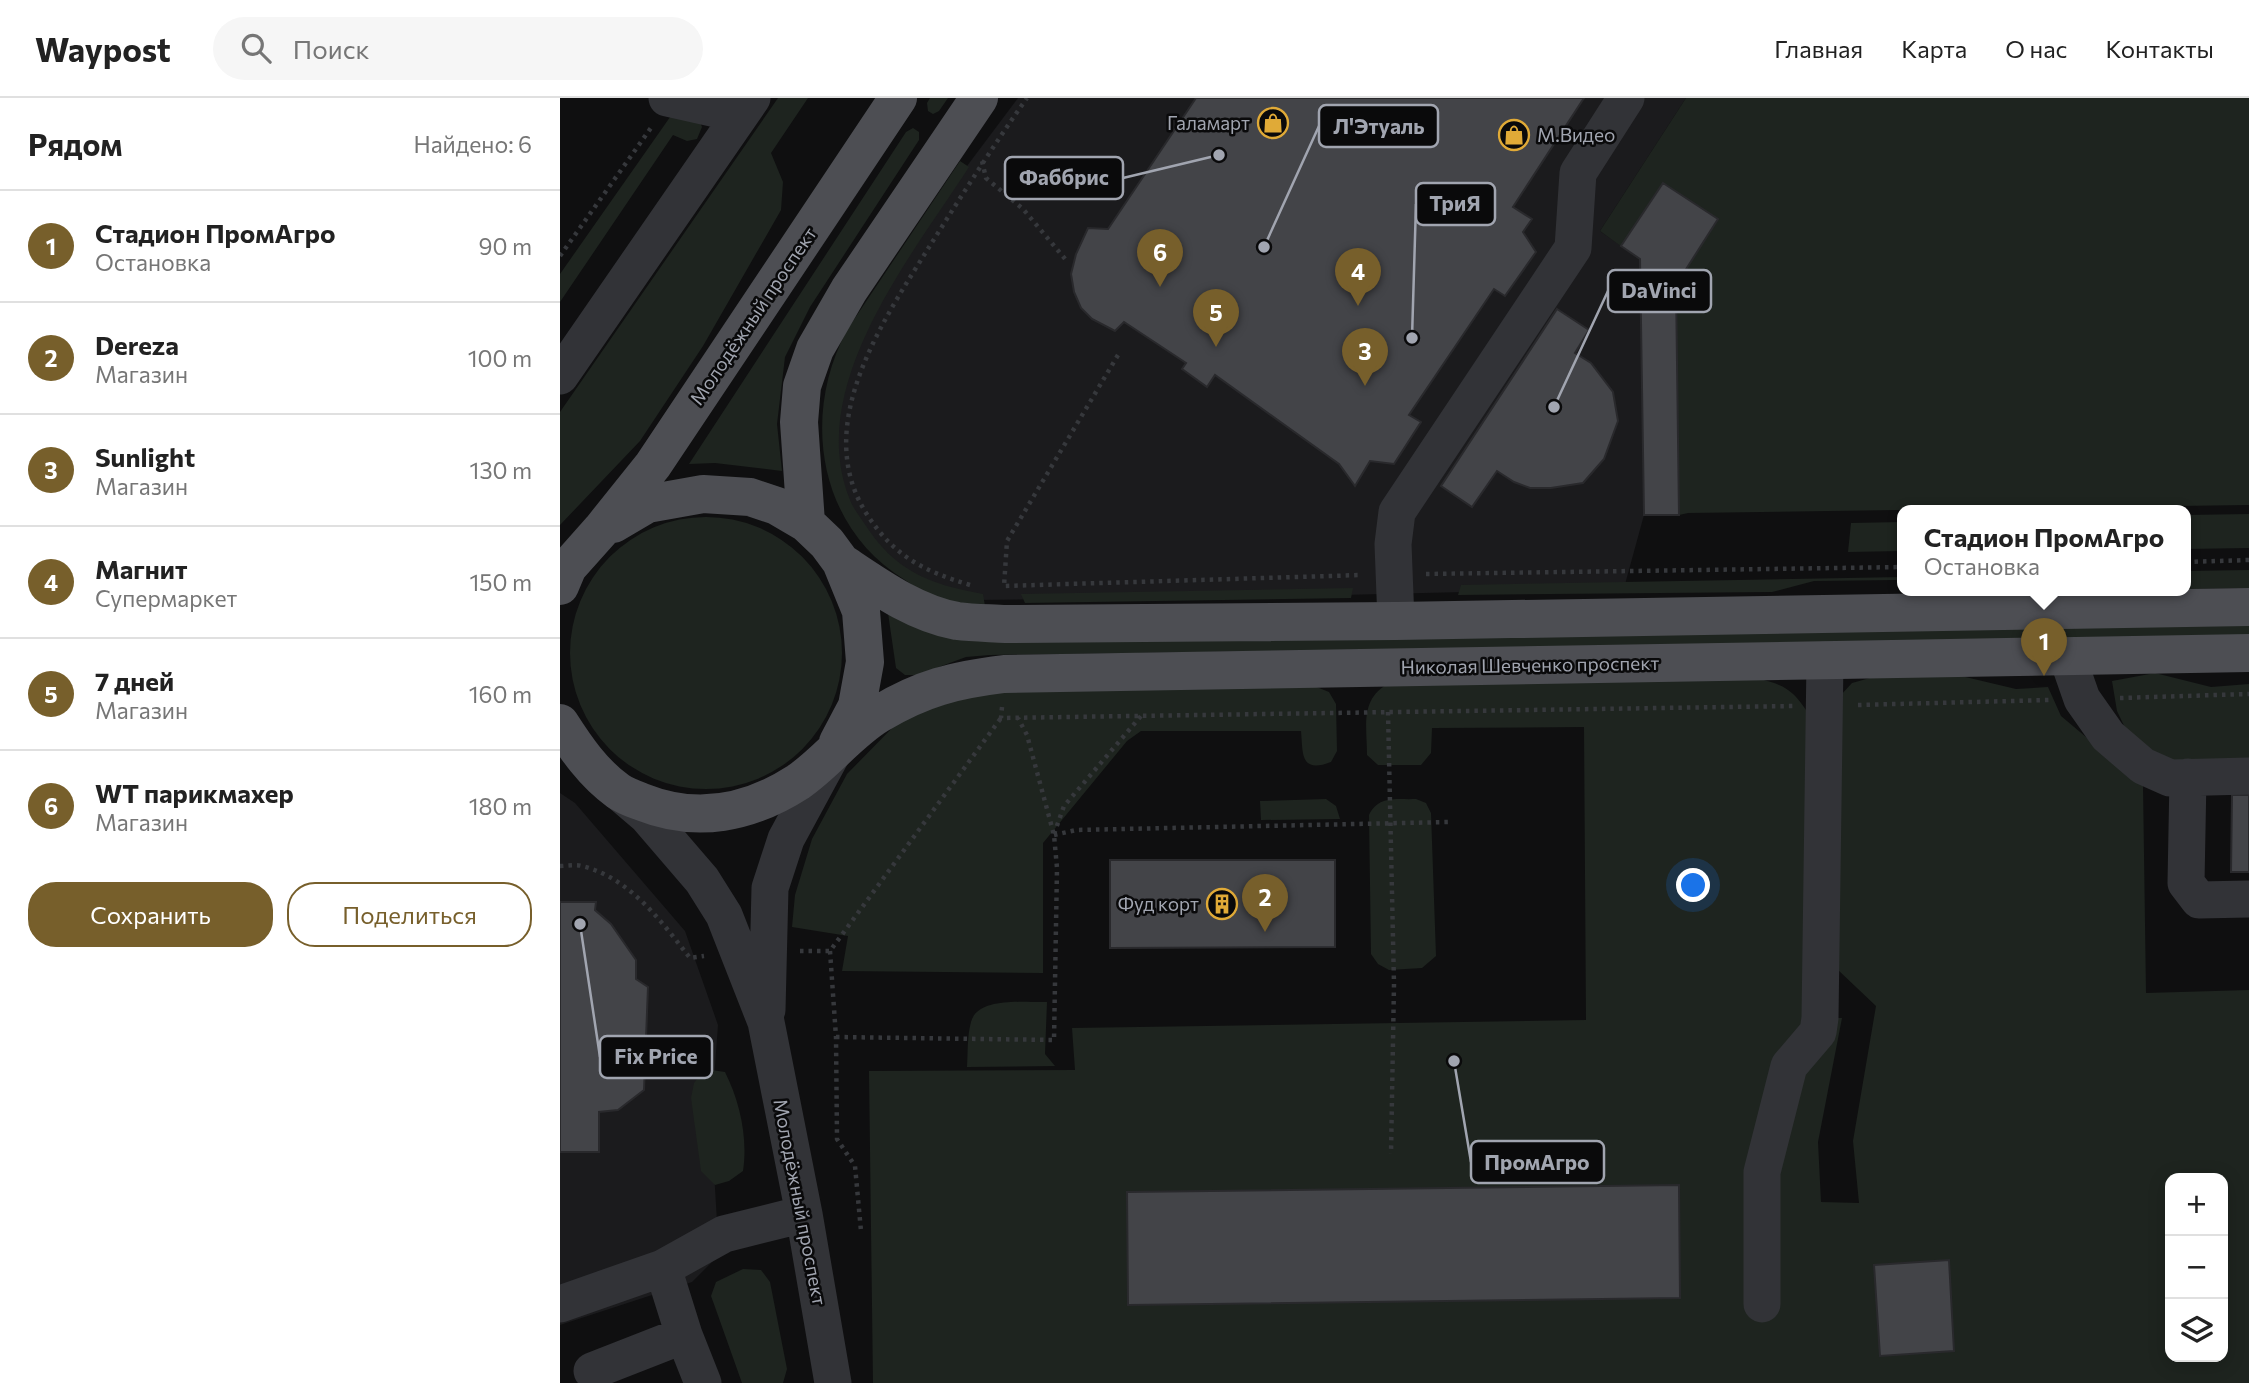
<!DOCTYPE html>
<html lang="ru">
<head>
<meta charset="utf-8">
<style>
  body { margin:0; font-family:Commissioner,sans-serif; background:#f6f6f6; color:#222 }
  .controls { position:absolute; right:21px; bottom:21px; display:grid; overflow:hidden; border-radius:14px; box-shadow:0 4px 18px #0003 }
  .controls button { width:63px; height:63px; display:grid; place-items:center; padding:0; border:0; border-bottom:2px solid #e0e0e0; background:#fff; color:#222; font:35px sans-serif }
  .you { position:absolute; left:1134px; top:788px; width:24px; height:24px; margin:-18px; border:5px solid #fff; border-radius:50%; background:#1a73e8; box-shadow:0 0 0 10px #1a73e833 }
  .badge { display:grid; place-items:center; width:46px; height:46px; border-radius:50%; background:#775f2b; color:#fff; font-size:23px; font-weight:700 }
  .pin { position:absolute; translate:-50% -58px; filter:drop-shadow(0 2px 4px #0008) }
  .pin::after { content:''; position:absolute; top:37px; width:24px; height:21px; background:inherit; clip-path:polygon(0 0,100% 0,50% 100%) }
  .popup { position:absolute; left:1337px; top:407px; width:294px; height:91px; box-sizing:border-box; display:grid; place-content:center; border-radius:14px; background:#fff; filter:drop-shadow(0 2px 5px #0005); font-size:23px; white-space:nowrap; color:#767676 }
  .popup b { font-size:26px; color:#222 }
  .popup::after { content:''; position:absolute; left:50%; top:100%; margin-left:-14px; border:14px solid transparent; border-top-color:#fff }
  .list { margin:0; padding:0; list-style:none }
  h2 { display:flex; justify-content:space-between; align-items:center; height:91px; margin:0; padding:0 28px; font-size:30px }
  h2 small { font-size:23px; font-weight:400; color:#767676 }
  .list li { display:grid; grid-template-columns:46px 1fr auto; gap:21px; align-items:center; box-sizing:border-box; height:112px; padding:0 28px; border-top:2px solid #e0e0e0 }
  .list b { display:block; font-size:26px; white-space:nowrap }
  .list p { margin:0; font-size:23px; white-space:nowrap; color:#767676 }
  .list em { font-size:23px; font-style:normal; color:#767676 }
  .actions { display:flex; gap:14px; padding:21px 28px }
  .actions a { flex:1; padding:16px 0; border:2px solid #775f2b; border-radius:28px; text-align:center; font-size:24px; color:#775f2b }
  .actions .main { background:#775f2b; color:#fff }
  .icon { flex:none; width:38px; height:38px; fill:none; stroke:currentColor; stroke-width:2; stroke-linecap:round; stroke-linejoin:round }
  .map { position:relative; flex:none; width:1689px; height:1285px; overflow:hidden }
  header { display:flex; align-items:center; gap:42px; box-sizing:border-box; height:98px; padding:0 35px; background:#fff; border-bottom:2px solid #e0e0e0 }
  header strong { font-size:33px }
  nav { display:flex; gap:38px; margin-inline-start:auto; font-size:24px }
  .search { width:490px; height:63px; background:#f6f6f6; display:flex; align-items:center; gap:18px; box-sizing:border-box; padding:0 24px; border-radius:38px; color:#767676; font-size:26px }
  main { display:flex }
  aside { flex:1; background:#fff }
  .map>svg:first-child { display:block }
</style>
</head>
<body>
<header>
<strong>Waypost</strong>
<div class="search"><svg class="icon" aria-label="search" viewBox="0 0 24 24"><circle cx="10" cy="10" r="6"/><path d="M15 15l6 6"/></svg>Поиск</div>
<nav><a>Главная</a><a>Карта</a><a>О нас</a><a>Контакты</a></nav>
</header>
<main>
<aside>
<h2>Рядом<small>Найдено: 6</small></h2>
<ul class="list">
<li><span class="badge">1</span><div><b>Стадион ПромАгро</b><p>Остановка</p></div><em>90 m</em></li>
<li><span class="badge">2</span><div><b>Dereza</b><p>Магазин</p></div><em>100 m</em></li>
<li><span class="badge">3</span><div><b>Sunlight</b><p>Магазин</p></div><em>130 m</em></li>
<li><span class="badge">4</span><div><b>Магнит</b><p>Супермаркет</p></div><em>150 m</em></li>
<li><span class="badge">5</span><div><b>7 дней</b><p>Магазин</p></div><em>160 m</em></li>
<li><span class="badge">6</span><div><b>WT парикмахер</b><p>Магазин</p></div><em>180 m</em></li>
</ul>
<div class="actions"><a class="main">Сохранить</a><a>Поделиться</a></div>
</aside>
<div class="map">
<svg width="1689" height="1285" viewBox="0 0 1689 1285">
  <rect width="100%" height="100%" fill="#0f0f10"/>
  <path fill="#1b1b1d" d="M458,0H1126L1040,133L1080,161L1084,417L1064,490L782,497L413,502L350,478L287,414L273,365L274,298L296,230L395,84Z
    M0,695L15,705L125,833L158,927L151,1023L159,1157L132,1184L0,1227Z"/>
  <path fill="#1e241f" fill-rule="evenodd" d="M218,0H248L211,55L223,84L221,112L143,248L80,343L0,427V314Z
    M370,0H388L379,13L373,16L368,13L367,5Z
    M1126,0H1689V407L1128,415L1119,417H1084L1080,162L1040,133Z
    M115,12L138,19L142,29L137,41L127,43L113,37L0,204V176Z
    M353,30L359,34V42L250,209L225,259L217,326L222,373L155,365L129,366L346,34Z
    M400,63L409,69C351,159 244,289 290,402C293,410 299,417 304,425C335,473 368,486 423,496L425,508C408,506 389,505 373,499C363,495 354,488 345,482C258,429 241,318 287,232Z
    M1689,416V450L1626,451V417Z
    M10 555a136 136 0 1 1 272 0a136 136 0 1 1-272 0Z
    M1342,424V453L1288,454L1291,425Z
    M1689,472V490L1626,491V473Z
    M1342,479V484L1336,482L1254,483L1212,494L898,497L901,487Z
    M793,490L791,500L465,505L461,496Z
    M328,515L1689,524V539L430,557L406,559L357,577H345L336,570Z
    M1595,575L1651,589L1689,586V665L1613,668L1568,636L1557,613L1552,583Z
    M1397,577L1456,591L1488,589L1501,618L1583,687L1586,895L1689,892V1285H313L309,973L515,972L512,930L1026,922L1024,629L872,630L871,655L861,667H818L807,657C807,629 800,603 826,587L1200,581C1225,587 1234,593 1248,615L1251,920H1282L1258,1044L1261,1104L1299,1105L1293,1043L1316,908L1277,871L1280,598L1292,585L1317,578ZM1610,1080H1663V1259H1610Z
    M754,588L769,594L776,606L777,653L771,664C740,676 743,655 741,633H581L567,643L483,745V875L282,873L288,838L232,829L235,797L252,741L287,676L336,626L389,601L433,594Z
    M766,701L776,708L780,721L701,722L700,703Z
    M856,701L866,705L871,715L876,858L862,870L829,872L818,866L811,856L809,717C819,697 836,702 856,701Z
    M487,904L485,956L495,968L407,969C408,955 407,938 411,924C418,898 466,905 487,904Z
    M145,971L165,974C180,1004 188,1040 183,1073L169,1083L155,1087L141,1073L131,1000L134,985Z
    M183,1171L201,1172L210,1184L227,1271L223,1285H182L155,1209L151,1198L156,1184Z"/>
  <path fill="#434448" stroke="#29292c" stroke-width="2" d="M636,0H1024L953,109L972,121L963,134L976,154L945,198L934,191L849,317L861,324L834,366L810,363L795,388L779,366L655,277L647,289L622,271L626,265L564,224L555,233L532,221L521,210L514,194L511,176L516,156L528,130L548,131Z
    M1103,85L1158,121L1116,187L1119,417H1084L1080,161L1061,148Z
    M997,211L1029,232L1015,255L1031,265L1053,294L1058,323L1044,361L1023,385L991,390H970L954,384L937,373L912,409L881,388Z
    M1672,697H1689V774H1671Z
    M550,762H775V849L550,850Z
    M0,804H36L35,812L51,826L76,862V881L88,889L84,992L58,1012L39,1014V1054H0Z
    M1119,1087L1120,1200L568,1207L567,1094Z
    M1389,1162L1394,1253L1320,1258L1314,1167Z"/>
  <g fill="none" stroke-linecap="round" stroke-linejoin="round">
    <path stroke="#36383c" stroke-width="4.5" stroke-dasharray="3.5 5" stroke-linecap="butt" d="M422,63L426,80L463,111L506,162
      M0,158L93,27
      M558,257L447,443L444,488L801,477
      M1626,464L1689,462
      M866,476L1342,469
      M410,487C364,473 335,459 308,418C249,329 323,223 371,146C402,97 433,48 467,0
      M1560,600L1689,596
      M1298,607L1489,602
      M442,609L441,620L1233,608
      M828,614L834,886L831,1056
      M494,736L504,708L581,618
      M494,737L516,732L889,724
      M0,768C7,768 15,766 22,768C70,780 101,823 130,860L144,858
      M240,853H270L441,620
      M270,853L276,939L277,1041L295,1068L301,1133
      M276,939L494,942L497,770L494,737L467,637L458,620"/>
    <path stroke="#323337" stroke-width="37" d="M107,0L156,11L185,10
      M0,278L192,0
      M836,523L833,446L837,414L1013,150L1018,75L1066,0
      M1507,558L1522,601L1548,638L1583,668L1610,680L1689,678
      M1628,679L1626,785L1639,802L1689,801
      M60,695L87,718L142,782L164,817L206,924L244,1116L273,1285
      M207,912L210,790L226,741L272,656
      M103,1170L124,1237L143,1285
      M0,1206L103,1170L164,1136L244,1116
      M1202,1206V1074L1229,968L1258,934L1260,920L1265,562
      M32,1273L124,1237"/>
    <path stroke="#4d4e53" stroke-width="38" d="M246,425L239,324L242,288L255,251L289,192L419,0
      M53,426L87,406L143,396L190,399L217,408L246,425L267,445L281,464L301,513L305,564L297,608L278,644
      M281,464C317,488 354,515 397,523C413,525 430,525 446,526L836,523L1689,509
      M0,488L8,469L41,432L93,367L338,0
      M0,625C16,650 33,675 58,693C65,698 74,701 82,704C137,726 190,715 238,684C267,664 289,634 319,616C362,590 395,582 444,576L1689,555"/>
  </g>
  <defs>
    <g id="shop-ring" transform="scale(1.575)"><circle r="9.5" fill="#0a0a0b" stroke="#e0aa37" stroke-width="1.5"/><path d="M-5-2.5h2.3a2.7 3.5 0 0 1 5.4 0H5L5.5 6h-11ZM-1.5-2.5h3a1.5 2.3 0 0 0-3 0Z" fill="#e0aa37"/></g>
    <g id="building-ring" transform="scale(1.575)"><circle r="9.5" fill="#0a0a0b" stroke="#e0aa37" stroke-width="1.5"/><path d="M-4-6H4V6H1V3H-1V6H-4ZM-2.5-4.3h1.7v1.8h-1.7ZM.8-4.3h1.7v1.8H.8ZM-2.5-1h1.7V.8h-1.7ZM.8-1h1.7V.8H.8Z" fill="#e0aa37"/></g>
  </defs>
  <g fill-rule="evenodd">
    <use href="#shop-ring" x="713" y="25"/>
    <use href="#shop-ring" x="954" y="37"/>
    <use href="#building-ring" x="662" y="806"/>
  </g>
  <g text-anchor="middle" stroke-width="5" stroke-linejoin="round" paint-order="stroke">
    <g font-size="19" fill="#a1a5b0" stroke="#0a0a0b" text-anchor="end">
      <text x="690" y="32">Галамарт</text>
      <text x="977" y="44" text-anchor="start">М.Видео</text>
      <text x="639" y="813">Фуд корт</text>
    </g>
    <g font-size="19" fill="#a1a5b0" stroke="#0a0a0b">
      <text transform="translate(193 218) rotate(-56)" y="7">Молодёжный проспект</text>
      <text transform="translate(970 567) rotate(-1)" y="7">Николая Шевченко проспект</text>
      <text transform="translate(240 1104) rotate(79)" y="7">Молодёжный проспект</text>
    </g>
  </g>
  <path fill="none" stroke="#a1a5b0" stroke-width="2.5" d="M704 149L759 28M659 57L563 80M852 240L856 106M994 309L1048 193M20 826L40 959M894 963L911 1064"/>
  <g fill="#a1a5b0" stroke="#0a0a0b" stroke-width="2.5">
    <circle cx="704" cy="149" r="7"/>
    <circle cx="659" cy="57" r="7"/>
    <circle cx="852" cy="240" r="7"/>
    <circle cx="994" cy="309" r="7"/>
    <circle cx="20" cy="826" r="7"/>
    <circle cx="894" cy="963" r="7"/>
  </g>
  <g fill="#0a0a0b" stroke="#a1a5b0" stroke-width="2.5">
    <rect x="759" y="7" width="119" height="42" rx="7"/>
    <rect x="445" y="59" width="118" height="42" rx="7"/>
    <rect x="856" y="85" width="79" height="42" rx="7"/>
    <rect x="1048" y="172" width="103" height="42" rx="7"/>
    <rect x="40" y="938" width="112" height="42" rx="7"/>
    <rect x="911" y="1043" width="133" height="42" rx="7"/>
  </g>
  <g font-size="21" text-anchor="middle" font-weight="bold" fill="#a1a5b0">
    <text x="819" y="36">Л'Этуаль</text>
    <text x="504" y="87">Фаббрис</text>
    <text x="895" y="113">ТриЯ</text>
    <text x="1099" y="200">DaVinci</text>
    <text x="96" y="966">Fix Price</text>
    <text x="977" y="1072">ПромАгро</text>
  </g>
</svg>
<div class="controls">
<button>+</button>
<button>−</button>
<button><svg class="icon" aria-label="layers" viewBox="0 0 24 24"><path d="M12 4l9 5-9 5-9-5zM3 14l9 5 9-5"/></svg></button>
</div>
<div class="you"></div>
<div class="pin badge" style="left:1484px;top:578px">1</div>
<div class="popup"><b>Стадион ПромАгро</b>Остановка</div>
<div class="pin badge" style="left:705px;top:834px">2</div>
<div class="pin badge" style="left:805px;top:288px">3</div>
<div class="pin badge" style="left:798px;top:208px">4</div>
<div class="pin badge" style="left:656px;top:249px">5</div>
<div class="pin badge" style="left:600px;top:189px">6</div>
</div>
</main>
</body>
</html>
